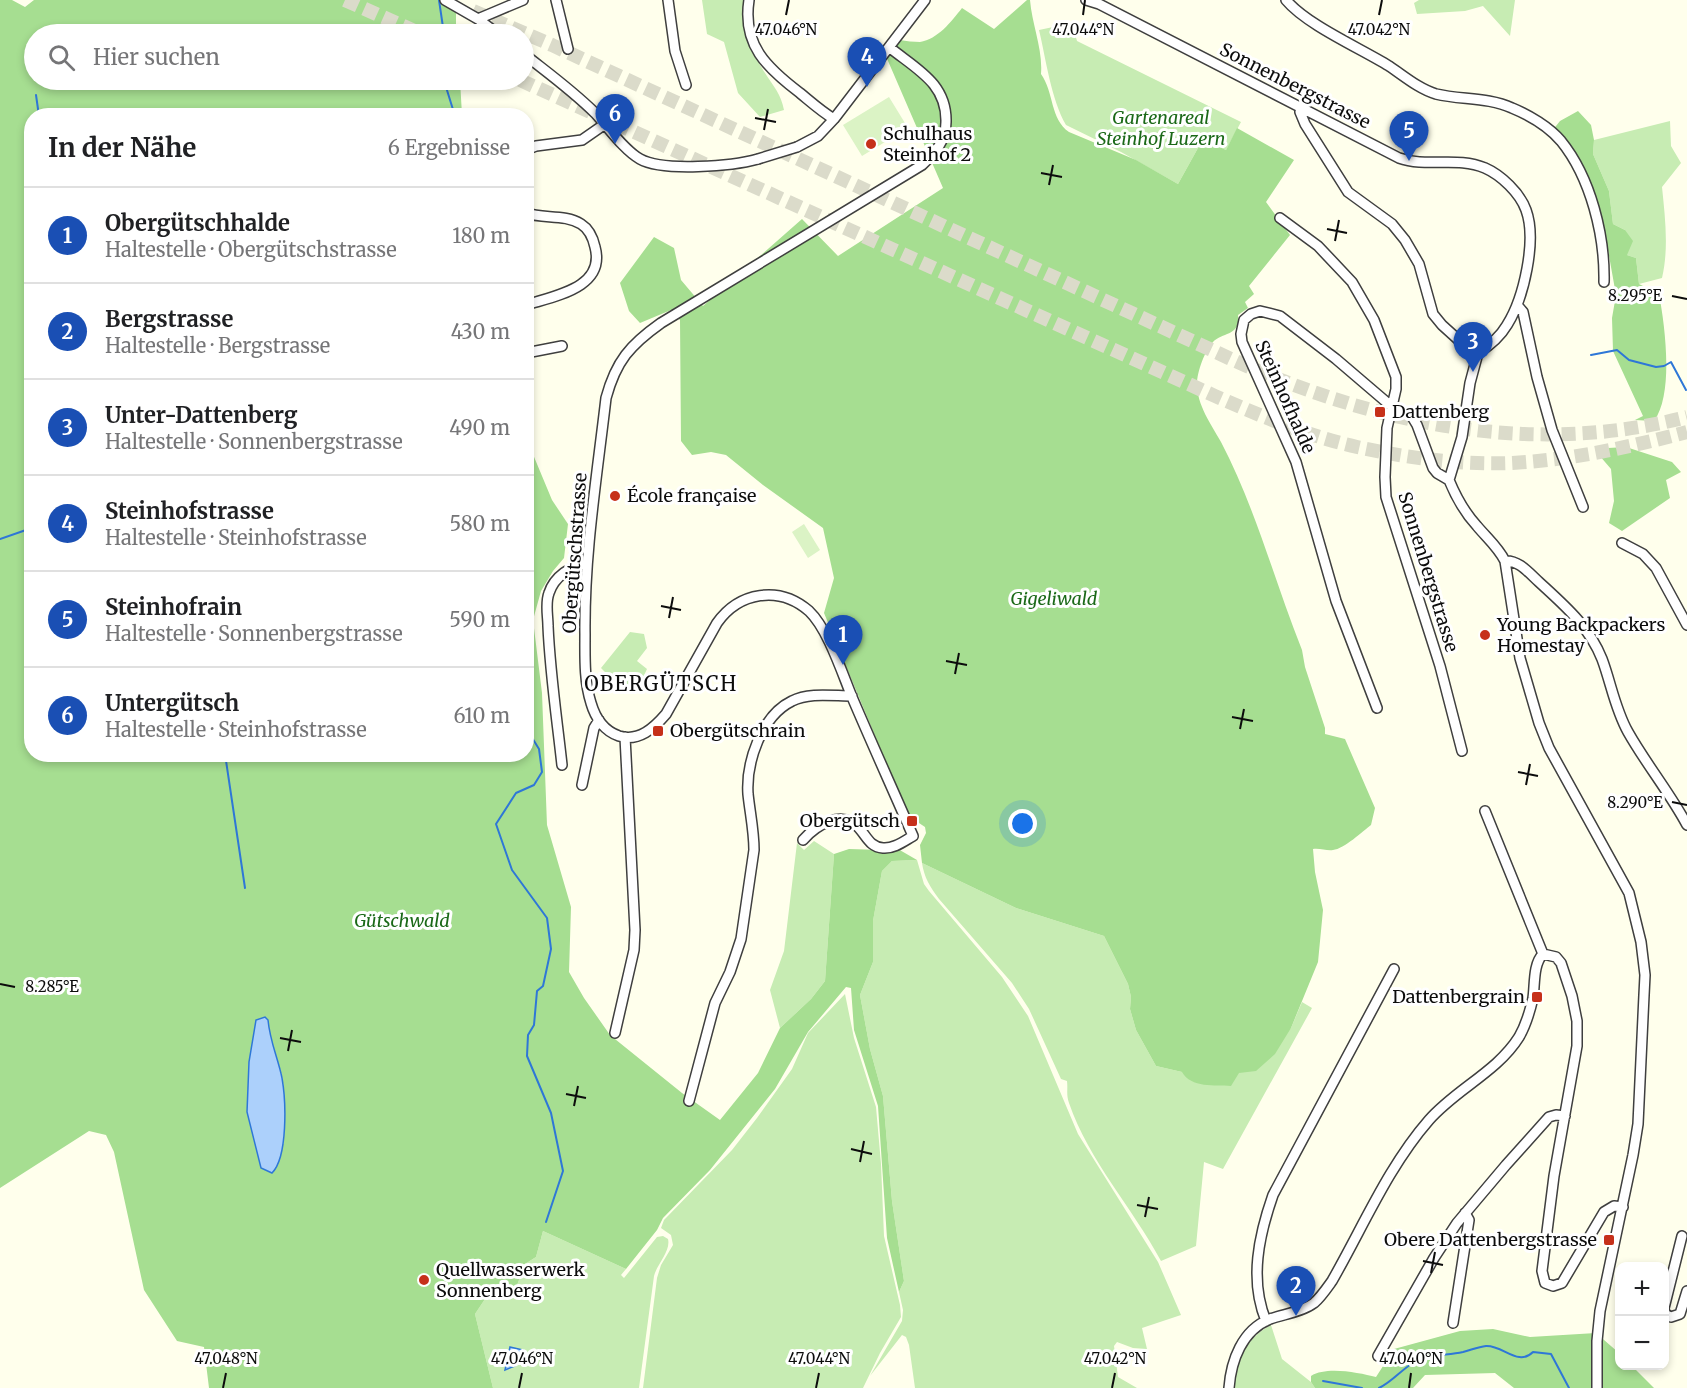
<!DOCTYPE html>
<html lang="de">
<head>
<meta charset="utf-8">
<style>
  body { margin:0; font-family:Merriweather,serif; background:#f2f2f2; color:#202124 }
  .controls { position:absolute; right:18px; bottom:18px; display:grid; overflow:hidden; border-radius:12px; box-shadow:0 3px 9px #0003 }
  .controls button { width:54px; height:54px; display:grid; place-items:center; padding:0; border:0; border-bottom:2px solid #e0e0e0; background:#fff; color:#202124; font:30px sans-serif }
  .you { position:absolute; left:1023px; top:824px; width:21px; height:21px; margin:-15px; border:4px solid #fff; border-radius:50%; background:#1a73e8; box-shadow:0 0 0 9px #1a73e833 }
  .badge { display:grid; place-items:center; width:39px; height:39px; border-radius:50%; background:#d93025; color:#fff; font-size:20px; font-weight:700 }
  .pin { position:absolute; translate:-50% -50px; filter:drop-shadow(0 2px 3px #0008) }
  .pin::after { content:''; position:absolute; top:32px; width:21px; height:18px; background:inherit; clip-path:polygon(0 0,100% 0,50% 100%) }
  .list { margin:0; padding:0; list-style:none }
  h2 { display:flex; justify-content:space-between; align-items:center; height:78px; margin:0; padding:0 24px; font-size:26px }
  h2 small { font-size:20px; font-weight:400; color:#757577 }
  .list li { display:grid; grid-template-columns:39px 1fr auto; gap:18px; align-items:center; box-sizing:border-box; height:96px; padding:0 24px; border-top:2px solid #e0e0e0 }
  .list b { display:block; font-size:22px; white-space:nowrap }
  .list p { margin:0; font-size:20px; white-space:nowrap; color:#757577 }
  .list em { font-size:20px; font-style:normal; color:#757577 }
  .icon { flex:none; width:33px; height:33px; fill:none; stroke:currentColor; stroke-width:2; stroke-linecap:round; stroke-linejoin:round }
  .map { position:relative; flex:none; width:1687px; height:1388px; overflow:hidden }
  .search { position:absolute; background:#fff; box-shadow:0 3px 9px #0003; left:24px; top:24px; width:510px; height:66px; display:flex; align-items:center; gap:15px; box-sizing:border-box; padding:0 21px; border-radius:33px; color:#757577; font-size:22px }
  .panel { position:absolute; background:#fff; box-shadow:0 3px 9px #0003; left:24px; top:108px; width:510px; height:654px; border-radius:24px }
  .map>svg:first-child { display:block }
</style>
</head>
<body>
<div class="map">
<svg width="1687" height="1388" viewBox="0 0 1687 1388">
  <rect width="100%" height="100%" fill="#ffffec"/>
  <path fill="#c7ecb3" d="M702,0H744C742,25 751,52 765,73C774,87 781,94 784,110L760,117L738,93L724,42L707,34Z
    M1419,0H1515L1510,36L1483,6L1465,11L1417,14L1414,3Z
    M1072,23L1077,41L1241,122L1226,150L1203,139L1178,184L1121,152L1066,125C1051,99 1046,59 1039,30Z
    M1670,121L1671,146L1681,163L1662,187C1665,217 1669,248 1662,278L1639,284L1636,258L1627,255L1625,230L1613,224L1609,191L1593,154L1594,140Z
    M630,632L644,634L647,648L637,661L647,669L638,688L631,694L619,685L621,682L613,676L611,678L601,668Z
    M814,841L834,854L825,981L811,999L780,1028L770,990L784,951L797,843L804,850Z
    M917,860L924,884L929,891L1002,977L1028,1016L1078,1134L1158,1262L1181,1315L1142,1328L1147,1349L1133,1348L1117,1342L1114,1346L1118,1377L1137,1388H915L909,1345L906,1337L902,1335L870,1376L902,1321L903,1310L899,1292L904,1281L892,1201L883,1096L870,1049L860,995L873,962V921L882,871L892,861Z
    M922,863L1016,908L1104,936L1128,984L1131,997L1130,1009L1136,1030L1156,1066L1182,1072L1239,1073L1291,1028L1302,1002L1312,1008L1223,1169L1204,1162L1196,1246L1161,1261C1132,1207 1089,1161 1069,1103C1066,1095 1068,1089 1067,1081L1061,1079L1029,1009L1012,983L939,899C930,887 924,877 922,863Z
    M845,994L854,1038L876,1107L881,1164L884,1236L900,1305L901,1317L880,1353L863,1388H643L657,1278L661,1265L673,1245L671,1235L661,1228L664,1220L732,1150L757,1118L792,1069L808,1033Z
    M543,1231L626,1269L621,1275L624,1278L657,1237L663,1236L668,1239C671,1251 657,1264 654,1276L639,1388H493L475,1314L487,1296L501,1300L513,1296L525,1264L536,1257Z
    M1271,1325L1282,1359L1311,1382L1315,1388H1233C1236,1360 1245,1339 1271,1325Z"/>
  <path fill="#a6de91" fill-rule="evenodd" d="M0,0H12L25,7L34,0H456V34H34V80H460L462,115L32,116V754H526L527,440L552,500L568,524L564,558L553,571L541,591L533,620L542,693L547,825L571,907L569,972L584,998L610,1035L682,1093L720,1120L758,1073L780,1028L811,999L825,981L834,854L849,849L882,850L898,849L917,860L892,861L882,871L873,921V962L860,995L870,1049L883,1096L892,1201L904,1281L899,1292L887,1238L878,1106L854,1030L851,988L846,987L808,1032L775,1089L710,1170L663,1218L657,1230L626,1269L543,1231L536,1257L525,1264L513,1296L501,1300L487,1296L475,1314L493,1388H209L204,1347L177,1341L144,1290L114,1152L106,1135L89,1131L0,1188ZM268,1020C270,1042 277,1055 282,1076C286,1097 284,1121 284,1143L261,1168L247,1112L249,1062L253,1044Z
    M1027,0H1030C1032,25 1043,49 1041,74C1054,92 1050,119 1069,132L1136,160L1178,184L1203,139L1226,150L1237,128L1294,160L1266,202L1290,235L1249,286L1254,294L1245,302L1248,308L1238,315C1241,336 1223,332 1213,342C1205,350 1197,372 1197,384C1197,405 1211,424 1221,442C1256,509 1274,580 1302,650L1305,667L1325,728V734L1345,739L1375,808L1371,825C1363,831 1344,849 1333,850C1327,851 1320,848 1313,849L1315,872L1323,910L1318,962L1291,1028L1275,1054L1256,1071L1239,1073L1231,1086C1215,1085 1191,1088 1182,1072L1156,1066L1136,1030L1130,1009L1131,997L1128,984L1104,936L1016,908L922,863L920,845L926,833L925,827L910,817L907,813L824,613L834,578L823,528L763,485L726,455L711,452L692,455L681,441L680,320L671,310L640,323L629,311L620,283L654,237L674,248L681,280L703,306L802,219L838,256L943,188L885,54L900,40C906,41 914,42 920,42C938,39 951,22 962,8L994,29Z
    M1578,111L1591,125L1594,140L1593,154L1609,191L1613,224L1625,230L1633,241L1627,255L1636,258L1639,284L1659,294C1665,326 1674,394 1654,421L1635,420L1643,416L1613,351L1612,318L1616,295L1605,233L1595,203L1552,131L1560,121Z
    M1626,447L1672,462L1681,472L1666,480L1670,498L1622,531L1609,523L1614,501L1611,469L1599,455L1608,448Z
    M1493,1329L1530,1337L1596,1333L1619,1353L1620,1366H1632L1654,1388H1514L1495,1373L1425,1375L1413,1388H1315L1311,1382V1376C1327,1366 1359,1373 1376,1377L1394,1349L1460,1331Z"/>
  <path fill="#dbf3c5" d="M889,97L908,128L862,156L843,125Z
    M804,524L820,550L808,558L792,532Z"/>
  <path fill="#acd0fb" stroke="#2e77d7" stroke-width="1.5" d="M265,1017L268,1020C270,1042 278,1058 282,1078C286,1101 288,1157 272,1173L261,1168L247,1112L249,1062L256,1020Z
    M510,1347L523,1350L515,1366L505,1370Z"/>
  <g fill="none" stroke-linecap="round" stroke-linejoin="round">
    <path stroke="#2e77d7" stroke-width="2" d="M439,0L444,34
      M448,80L446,87L455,116
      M36,95L39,116
      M1591,355L1617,350L1629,360L1656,367L1664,366L1671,362L1686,390
      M0,539L26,530
      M526,728L539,749L542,772L534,785L516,793L496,824L512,870L547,918L551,949L543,986L537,991L534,1025L528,1035L527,1056L551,1113L563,1171L546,1222
      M225,754L245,888
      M1323,1381L1362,1388
      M1379,1388C1392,1382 1401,1370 1413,1363C1431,1353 1445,1356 1463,1352C1471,1350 1478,1347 1486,1346C1503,1345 1518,1367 1533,1352L1551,1354L1569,1388"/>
    <path stroke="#dbdbca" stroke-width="14" stroke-dasharray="14 7" stroke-linecap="butt" d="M345,0L421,34
      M473,11L552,45L1231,359C1375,424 1531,457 1687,417
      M520,80L1215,396C1261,416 1308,436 1357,447C1407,458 1460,465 1511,463C1571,460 1630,447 1687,432"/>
    <g stroke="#3f3f3f" stroke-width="12">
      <path id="minor" d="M445,0L478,19L498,34
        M556,0L568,49
        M668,0L675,51L686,85
        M749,0C742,45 767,68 800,93C811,102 822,112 834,119
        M1086,0L1099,4L1399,158C1427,168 1457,156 1485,168C1501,175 1520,193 1526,210C1537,240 1524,298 1507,325C1500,337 1489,346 1478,353L1470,383L1462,437L1449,480
        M1286,0C1307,25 1360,48 1389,66C1404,76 1419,89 1436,94C1461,100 1488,97 1512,108C1529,115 1549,127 1561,141C1591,178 1605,236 1604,282
        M478,19L523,0
        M524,54C548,73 573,91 595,113C608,127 624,150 640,159C663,172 733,166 758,159
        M1301,107L1300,112L1305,124L1348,192L1392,224L1405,240L1419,264L1433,314L1442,325L1463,344L1478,353
        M797,147L818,136L834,119L925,0
        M526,150L536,146L582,140L605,124
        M526,213C543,219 565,214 581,224C589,229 593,238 595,247C606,288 554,296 526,305
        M1280,218L1318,246L1352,282L1374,320L1396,377V389L1387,428L1385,477L1386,497L1440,666L1462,751
        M1517,305L1523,312L1537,377L1552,430L1583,507
        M526,353L562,346
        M1449,480C1456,497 1465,513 1477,526C1487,538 1498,547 1505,561L1520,658L1539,723L1549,748L1629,893L1641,942L1645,975L1644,995L1638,1124L1633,1155L1600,1311L1597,1341V1388
        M1622,543L1643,554L1656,568L1687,625
        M1505,561C1519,560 1529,573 1539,582C1564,605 1589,626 1602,659C1611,683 1615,709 1628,732C1646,764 1670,793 1687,825
        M1377,708L1336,601L1296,462L1242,342L1241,334L1244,320L1251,314L1260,311L1280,316L1336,359L1391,406L1411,415L1417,425L1433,468L1437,473L1449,480
        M562,765C557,719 550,673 548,626C548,616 545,603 549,593C554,577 571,565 587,564
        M582,785L594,728L599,720
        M1485,811L1543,954
        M803,840C816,825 842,809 859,828C867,837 870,847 883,848C894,849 904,841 913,836C893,790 872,744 852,697C842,673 828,629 809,611C779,585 739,592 717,623L666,714C654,728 639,742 619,736C604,731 595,717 591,703C584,681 585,657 585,634C584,555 597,476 606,398C616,361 630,345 661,323L922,165C935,153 946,141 946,122C947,83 916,69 889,47
        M1543,954L1556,957L1561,963L1572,996L1577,1021V1046L1554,1176L1542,1271L1545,1283L1553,1286L1562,1283L1604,1212L1614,1206L1623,1207
        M615,1033L634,950L635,930L625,737
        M689,1101L715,1003L730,972L741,939L754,850C754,831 750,813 748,794C746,763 761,716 792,701C809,692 833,696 852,696
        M1664,1308L1682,1236
        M1664,1310L1666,1315L1671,1317L1680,1314L1687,1291
        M1266,1321C1249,1280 1259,1235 1273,1195L1394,969
        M1453,1323L1469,1220L1465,1213
        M1378,1356L1434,1258L1457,1223L1506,1165L1549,1117L1556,1115L1565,1116
        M1229,1388C1231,1361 1242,1330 1270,1319C1284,1314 1302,1312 1314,1303C1321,1297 1327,1288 1332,1281C1363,1227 1388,1167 1429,1120C1456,1089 1497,1072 1519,1037C1526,1025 1530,1011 1533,998C1535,984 1533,964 1543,954"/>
    </g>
    <use href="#minor" stroke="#fff" stroke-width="9"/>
    <g stroke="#3f3f3f" stroke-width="12" stroke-linecap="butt">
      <path id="minor-bridge" d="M758,159L797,147"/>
    </g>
    <use href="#minor-bridge" stroke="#fff" stroke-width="9"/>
  </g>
  <path fill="none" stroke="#0c0c0c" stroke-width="2" d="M786,15L789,0M1083,15L1085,0M1379,15L1382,0M755,118L776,122M764,130L768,109M1041,173L1062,177M1049,185L1053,165M1327,229L1347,233M1335,241L1339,220M1672,296L1687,299M661,606L681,610M669,618L673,597M946,661L967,665M955,674L959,653M1232,717L1253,721M1240,729L1244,709M1518,772L1538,776M1526,785L1530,764M1672,802L1687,805M0,984L15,987M280,1038L301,1042M288,1051L292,1030M566,1094L586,1098M574,1106L578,1086M851,1149L872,1154M860,1162L864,1141M1137,1205L1158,1209M1145,1217L1149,1197M1423,1261L1443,1265M1431,1273L1435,1252M223,1388L226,1373M519,1388L522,1373M816,1388L819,1373M1112,1388L1115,1373M1409,1388L1411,1373"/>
  <g fill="#c6301a" stroke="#fff" stroke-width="2">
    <circle cx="871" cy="144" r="6"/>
    <rect x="1374" y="406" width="12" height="12" rx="3"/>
    <circle cx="615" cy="496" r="6"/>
    <circle cx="1485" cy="635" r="6"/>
    <rect x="652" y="725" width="12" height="12" rx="3"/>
    <rect x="906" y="815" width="12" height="12" rx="3"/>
    <rect x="1531" y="991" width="12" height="12" rx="3"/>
    <rect x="1603" y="1234" width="12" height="12" rx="3"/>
    <circle cx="424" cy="1280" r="6"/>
  </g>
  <g text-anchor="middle" stroke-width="6" stroke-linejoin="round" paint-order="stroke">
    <g font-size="18" fill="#0c0c0c" stroke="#fff">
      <text transform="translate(1295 86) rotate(27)" y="6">Sonnenbergstrasse</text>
      <text transform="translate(1285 397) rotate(66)" y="6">Steinhofhalde</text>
      <text transform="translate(575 553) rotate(-86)" y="6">Obergütschstrasse</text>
      <text transform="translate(1428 572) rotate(73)" y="6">Sonnenbergstrasse</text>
    </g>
    <g font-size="18" font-style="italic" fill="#1b6918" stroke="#fff">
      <text x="1161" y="124">Gartenareal<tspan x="1161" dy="21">Steinhof Luzern</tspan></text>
      <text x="1054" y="605">Gigeliwald</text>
      <text x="402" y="927">Gütschwald</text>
    </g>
    <g font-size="18" fill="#0c0c0c" stroke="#fff" text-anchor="start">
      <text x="883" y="140">Schulhaus<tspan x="883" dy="21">Steinhof 2</tspan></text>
      <text x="1392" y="418">Dattenberg</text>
      <text x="627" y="502">École française</text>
      <text x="1497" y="631">Young Backpackers<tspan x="1497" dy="21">Homestay</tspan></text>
      <text x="670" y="737">Obergütschrain</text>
      <text x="900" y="827" text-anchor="end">Obergütsch</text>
      <text x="1525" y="1003" text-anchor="end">Dattenbergrain</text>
      <text x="1597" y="1246" text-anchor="end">Obere Dattenbergstrasse</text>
      <text x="436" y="1276">Quellwasserwerk<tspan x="436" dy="21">Sonnenberg</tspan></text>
    </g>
    <g font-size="20" letter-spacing="1.5" fill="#0c0c0c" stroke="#fff">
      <text x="661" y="691">OBERGÜTSCH</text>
    </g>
  </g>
  <g font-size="15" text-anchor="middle" fill="#0c0c0c" stroke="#fff" stroke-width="6" stroke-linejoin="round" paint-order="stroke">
    <text x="786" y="35">47.046°N</text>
    <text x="1083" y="35">47.044°N</text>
    <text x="1379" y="35">47.042°N</text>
    <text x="1635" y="301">8.295°E</text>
    <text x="1635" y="808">8.290°E</text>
    <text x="52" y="992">8.285°E</text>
    <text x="226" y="1364">47.048°N</text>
    <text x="522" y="1364">47.046°N</text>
    <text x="819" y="1364">47.044°N</text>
    <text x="1115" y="1364">47.042°N</text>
    <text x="1411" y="1364">47.040°N</text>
  </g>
</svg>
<div class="controls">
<button>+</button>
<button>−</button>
</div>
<div class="you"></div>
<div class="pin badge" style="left:843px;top:665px;background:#1a4fb4">1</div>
<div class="pin badge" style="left:1296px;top:1316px;background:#1a4fb4">2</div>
<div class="pin badge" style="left:1473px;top:372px;background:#1a4fb4">3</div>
<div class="pin badge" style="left:867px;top:87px;background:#1a4fb4">4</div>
<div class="pin badge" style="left:1409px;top:161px;background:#1a4fb4">5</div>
<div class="pin badge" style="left:615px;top:144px;background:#1a4fb4">6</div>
<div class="search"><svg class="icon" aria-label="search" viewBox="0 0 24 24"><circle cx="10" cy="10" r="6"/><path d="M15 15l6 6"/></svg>Hier suchen</div>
<section class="panel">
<h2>In der Nähe<small>6 Ergebnisse</small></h2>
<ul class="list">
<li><span class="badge" style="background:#1a4fb4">1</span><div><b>Obergütschhalde</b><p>Haltestelle · Obergütschstrasse</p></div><em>180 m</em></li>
<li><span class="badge" style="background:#1a4fb4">2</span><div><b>Bergstrasse</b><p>Haltestelle · Bergstrasse</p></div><em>430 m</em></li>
<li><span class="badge" style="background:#1a4fb4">3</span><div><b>Unter-Dattenberg</b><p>Haltestelle · Sonnenbergstrasse</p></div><em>490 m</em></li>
<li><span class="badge" style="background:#1a4fb4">4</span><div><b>Steinhofstrasse</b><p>Haltestelle · Steinhofstrasse</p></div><em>580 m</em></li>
<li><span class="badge" style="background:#1a4fb4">5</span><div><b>Steinhofrain</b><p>Haltestelle · Sonnenbergstrasse</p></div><em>590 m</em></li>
<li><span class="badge" style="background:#1a4fb4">6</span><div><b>Untergütsch</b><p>Haltestelle · Steinhofstrasse</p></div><em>610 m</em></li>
</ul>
</section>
</div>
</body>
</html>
